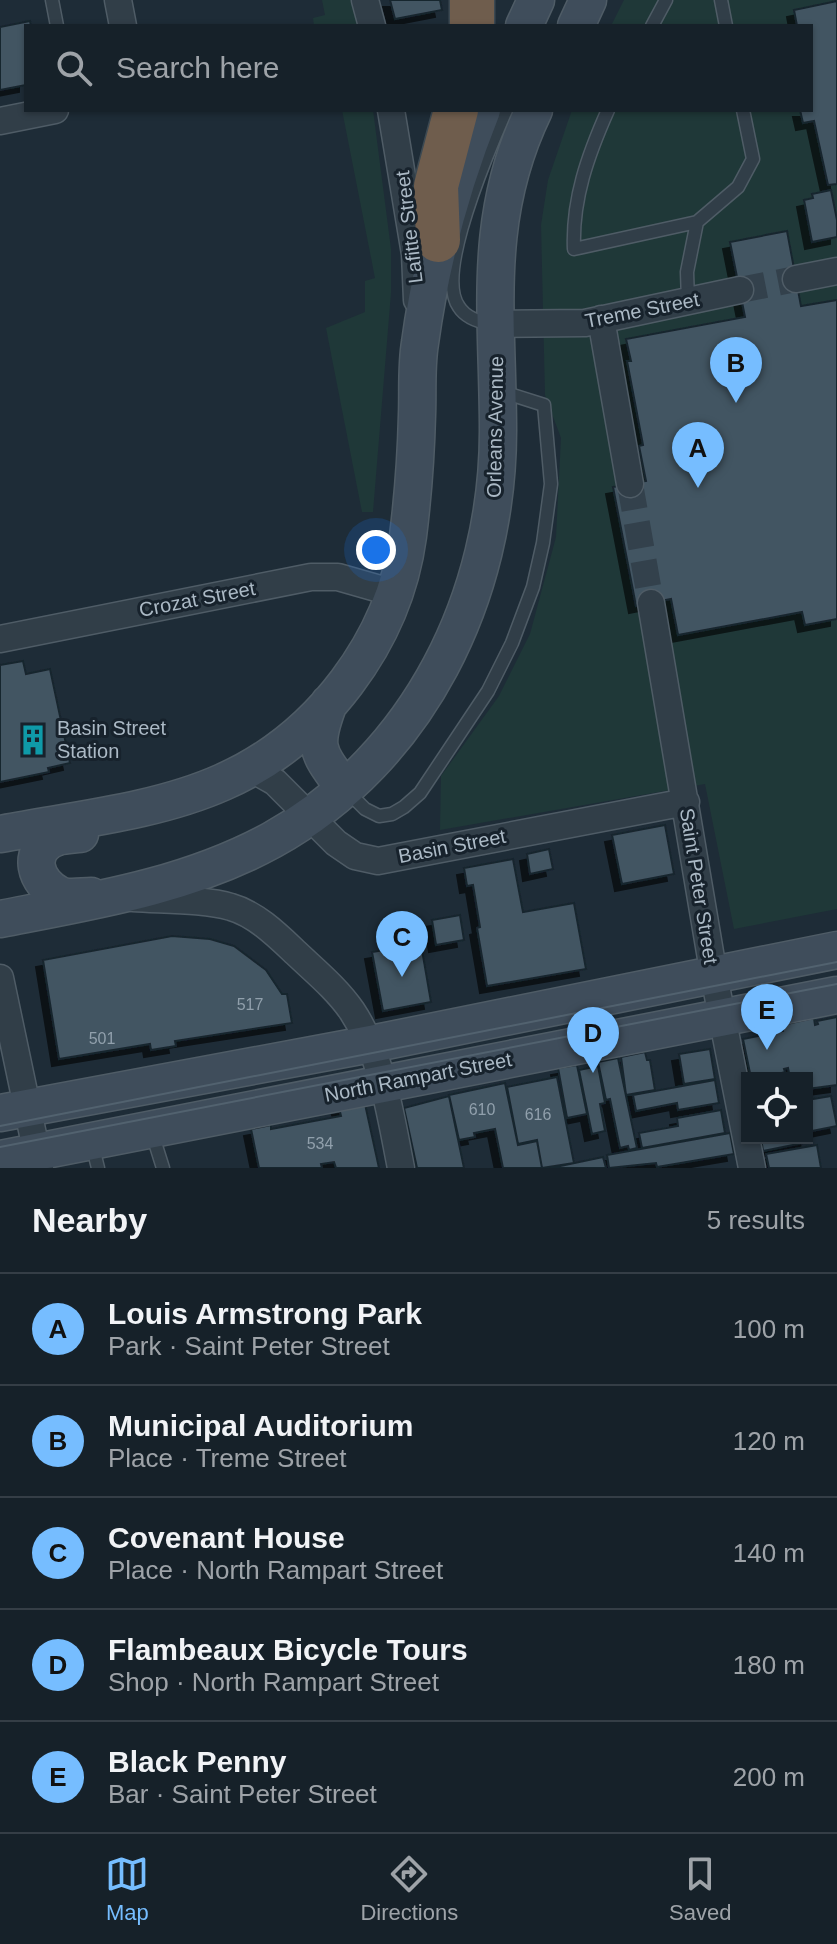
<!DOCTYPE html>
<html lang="en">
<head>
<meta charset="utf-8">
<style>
  body { margin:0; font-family:Arial,sans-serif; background:#1f2931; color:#f1f3f6 }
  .controls { position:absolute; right:24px; bottom:24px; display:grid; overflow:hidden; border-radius:0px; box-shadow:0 2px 6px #0004 }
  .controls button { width:72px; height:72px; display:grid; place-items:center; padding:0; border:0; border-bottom:2px solid #353e46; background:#162129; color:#f1f3f6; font:40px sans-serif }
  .you { position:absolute; left:376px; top:550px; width:28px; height:28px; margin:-20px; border:6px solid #fff; border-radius:50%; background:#1a73e8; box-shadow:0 0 0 12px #1a73e833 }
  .badge { display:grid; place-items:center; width:52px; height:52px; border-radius:50%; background:#76bdff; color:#111; font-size:26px; font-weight:700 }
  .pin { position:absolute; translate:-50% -66px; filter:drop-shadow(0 2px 4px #0008) }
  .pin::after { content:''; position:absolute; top:42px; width:28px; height:24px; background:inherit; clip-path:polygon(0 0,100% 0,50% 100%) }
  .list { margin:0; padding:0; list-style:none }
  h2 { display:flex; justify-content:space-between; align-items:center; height:104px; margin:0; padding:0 32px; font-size:34px }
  h2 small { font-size:26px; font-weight:400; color:#9ea3a8 }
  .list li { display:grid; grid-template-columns:52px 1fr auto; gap:24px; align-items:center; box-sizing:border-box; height:112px; padding:0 32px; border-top:2px solid #353e46 }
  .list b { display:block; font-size:30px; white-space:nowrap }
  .list p { margin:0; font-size:26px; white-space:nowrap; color:#9ea3a8 }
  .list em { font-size:26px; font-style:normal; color:#9ea3a8 }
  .icon { flex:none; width:44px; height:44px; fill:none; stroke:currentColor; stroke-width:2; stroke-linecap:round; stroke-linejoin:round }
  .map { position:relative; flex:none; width:837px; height:1168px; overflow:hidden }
  .search { position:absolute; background:#162129; box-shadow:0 2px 6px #0004; left:24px; right:24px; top:24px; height:88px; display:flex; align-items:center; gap:20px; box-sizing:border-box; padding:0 28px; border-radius:0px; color:#9ea3a8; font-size:30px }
  .sheet { height:664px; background:#162129 }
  nav { display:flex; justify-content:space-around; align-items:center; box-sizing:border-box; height:112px; border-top:2px solid #353e46; background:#162129; font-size:22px; color:#9ea3a8 }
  nav a { display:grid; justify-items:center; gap:4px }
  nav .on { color:#76bdff }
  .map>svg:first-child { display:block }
</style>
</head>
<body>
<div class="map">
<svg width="837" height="1168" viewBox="0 0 837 1168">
  <defs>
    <filter id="shadow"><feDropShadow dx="-7" dy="7" stdDeviation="0" flood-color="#0009"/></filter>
  </defs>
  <rect width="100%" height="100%" fill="#1e2c37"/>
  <path fill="#1f3838" d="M322,0H351L358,26H314L313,18L325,15Z
    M624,0H837V909L734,929L705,784L440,830L441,776L499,696L530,634L556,537L561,438L545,395L541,225L548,180L572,110H811V26H611Z
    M342,110H373L391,249V293L373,512H362L326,328L365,312V281L375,278Z"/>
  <path fill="#435462" stroke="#19252e" stroke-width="2" filter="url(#shadow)" d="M390,0H440L442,10L395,19Z
    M837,1V184L828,185L814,121L803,123L800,110H811V26H797L794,10Z
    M30,21L31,26H26V85L0,90V27Z
    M831,190L837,220V237L812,242L804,200L813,198L812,194Z
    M787,231L801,306L837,300V619L805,625L802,612L678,635L671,599L636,606L613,487L646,481L639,446L643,445L627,361H631L626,339L745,317L730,242Z
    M23,661L26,674L50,669L70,763L48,768L49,772L0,782V665Z
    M665,825L674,874L622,884L612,835Z
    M549,849L553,869L530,874L527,854Z
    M513,859L523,912L574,903L586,969L487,986L477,928L480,927L473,885L467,886L464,868Z
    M460,915L464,940L436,945L432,920Z
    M172,936L210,939L234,946L266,970L282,994H287L292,1023L175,1041L176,1046L151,1050L150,1044L59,1059L43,960Z
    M421,944L431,1002L383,1011L372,952Z
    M837,1017V1085L807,1089V1078H790L788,1068L784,1069L785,1072L766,1078H751L743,1039L783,1031L782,1025L814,1018L815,1025L818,1024L817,1021Z
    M710,1049L715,1079L684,1084L679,1054Z
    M645,1052L647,1060H650L655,1090L626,1095L621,1057Z
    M618,1058L637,1148L629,1150L628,1146L620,1148L610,1099L606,1100L598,1062Z
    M577,1065L587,1114L567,1118L558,1068Z
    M598,1066L605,1103L600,1104L605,1131L592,1134L579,1070Z
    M557,1077L574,1163L542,1168L537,1140L518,1144L507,1087Z
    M715,1080L719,1103L678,1110L677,1103L636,1111L633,1095Z
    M505,1083L518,1145L537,1141L542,1168H503L495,1129L474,1133L475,1137L459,1140L449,1095Z
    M449,1096L464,1168H417L404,1108Z
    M831,1096L837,1126L807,1132V1100Z
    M365,1104L379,1168H336L334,1162L321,1164L322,1168H259L251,1129L271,1125V1129L341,1116L339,1108Z
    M721,1110L725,1133L642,1148L639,1133L678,1126L677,1118Z
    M730,1133L734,1154L657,1167L656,1163L609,1168L607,1155Z
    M807,1136L808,1142L763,1151L761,1138Z
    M817,1145L821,1168H769L766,1154Z
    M603,1157L606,1168H551Z"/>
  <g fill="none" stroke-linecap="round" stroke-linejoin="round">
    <path stroke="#33414c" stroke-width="26" stroke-dasharray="26 13" stroke-linecap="butt" d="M740,290L796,279
      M630,484L651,603"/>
    <g stroke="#4f5c66" stroke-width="15">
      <path id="lane" d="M52,0L57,26
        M721,0L726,26
        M652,26L666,0
        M608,110C588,155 572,199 574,249L697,222L687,272L688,301
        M697,222L738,187L753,159L743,110
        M491,324C479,322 466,318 459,307C434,273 490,147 506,110
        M346,790L365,809L379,816L392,814L404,807L420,793L488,691L512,643L533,587L543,543L551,484L544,405L500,391
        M152,1133L163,1168
        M92,1144L98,1168"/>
    </g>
    <g stroke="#4f5c66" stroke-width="29">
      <path id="street" d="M118,0L123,26
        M365,0L372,26
        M391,110L415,254L417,300
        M0,121L55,110
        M796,279L837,271
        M601,319L630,484
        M496,324L585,323L740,290
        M651,603L714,976L752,1168
        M0,639L311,577H338L394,593
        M250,768L275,782L336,843L355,856L378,861L686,802
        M133,898C162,900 205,899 231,907C256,914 278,936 296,953C315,971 337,989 352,1011C383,1058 390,1113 401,1168
        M0,978L40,1168"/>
    </g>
    <g stroke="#4f5c66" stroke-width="39">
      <path id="secondary" d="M524,26L536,0
        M576,26L588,0
        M329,703C312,748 317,751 344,788
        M0,834C73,820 156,812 223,782C320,739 394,641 408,536C413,496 416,455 417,415C418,391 416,367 420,343C431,262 452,185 482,110
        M80,834C72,835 62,835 55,838C25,850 35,884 60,895C69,899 82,896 91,896
        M0,919C93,901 188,886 272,840C420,758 498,595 498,431C498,315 481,219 534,110
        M0,1113L371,1044L837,950
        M0,1159L837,995"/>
    </g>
    <g stroke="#3c4952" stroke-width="47">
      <path id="highway" d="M472,26V0
        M438,240L436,186L456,110"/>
    </g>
    <use href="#lane" stroke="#313e48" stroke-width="12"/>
    <use href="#street" stroke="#313e48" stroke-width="26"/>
    <use href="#secondary" stroke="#3f4d5b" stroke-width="36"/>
    <use href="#highway" stroke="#6f5d4d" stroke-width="44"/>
    <path stroke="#52626f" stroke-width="2" d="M0,1126L837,962
      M0,1147L837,984"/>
  </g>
  <defs>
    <g id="building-bare" transform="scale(2.4)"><path d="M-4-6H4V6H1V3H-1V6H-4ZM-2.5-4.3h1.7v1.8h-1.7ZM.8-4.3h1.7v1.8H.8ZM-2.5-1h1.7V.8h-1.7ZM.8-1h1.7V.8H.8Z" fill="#0f9aa8" stroke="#17222c" stroke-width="2.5" paint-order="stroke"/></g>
  </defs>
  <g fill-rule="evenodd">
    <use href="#building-bare" x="33" y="740"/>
  </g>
  <g text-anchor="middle" stroke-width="6" stroke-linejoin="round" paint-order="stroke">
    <g font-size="16" fill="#91a0ac">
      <text x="250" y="1010">517</text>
      <text x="102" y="1044">501</text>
      <text x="482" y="1115">610</text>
      <text x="538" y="1120">616</text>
      <text x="320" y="1149">534</text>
    </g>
    <g font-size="20" fill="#abb9c5" stroke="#17222c">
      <text transform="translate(409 227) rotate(-97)" y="7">Lafitte Street</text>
      <text transform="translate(642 310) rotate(-11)" y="7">Treme Street</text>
      <text transform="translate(495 427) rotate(-89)" y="7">Orleans Avenue</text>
      <text transform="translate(197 599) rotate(-11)" y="7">Crozat Street</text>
      <text transform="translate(452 846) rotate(-11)" y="7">Basin Street</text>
      <text transform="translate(699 886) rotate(81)" y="7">Saint Peter Street</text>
      <text transform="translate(418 1077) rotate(-11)" y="7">North Rampart Street</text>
    </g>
    <g font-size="20" fill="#abb9c5" stroke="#17222c" text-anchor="start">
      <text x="57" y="735">Basin Street<tspan x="57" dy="23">Station</tspan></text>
    </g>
  </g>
</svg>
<div class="controls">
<button><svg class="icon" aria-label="locate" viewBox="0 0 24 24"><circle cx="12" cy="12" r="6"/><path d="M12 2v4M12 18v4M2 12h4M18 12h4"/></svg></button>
</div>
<div class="you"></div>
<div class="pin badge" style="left:698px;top:488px">A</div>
<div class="pin badge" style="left:736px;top:403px">B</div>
<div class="pin badge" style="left:402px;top:977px">C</div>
<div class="pin badge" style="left:593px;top:1073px">D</div>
<div class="pin badge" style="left:767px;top:1050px">E</div>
<div class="search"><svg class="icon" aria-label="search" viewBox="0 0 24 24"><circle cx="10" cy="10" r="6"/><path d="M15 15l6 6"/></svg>Search here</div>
</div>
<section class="sheet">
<h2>Nearby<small>5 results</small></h2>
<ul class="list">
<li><span class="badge">A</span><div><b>Louis Armstrong Park</b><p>Park · Saint Peter Street</p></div><em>100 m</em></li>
<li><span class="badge">B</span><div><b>Municipal Auditorium</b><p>Place · Treme Street</p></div><em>120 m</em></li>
<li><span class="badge">C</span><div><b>Covenant House</b><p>Place · North Rampart Street</p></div><em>140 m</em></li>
<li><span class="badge">D</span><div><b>Flambeaux Bicycle Tours</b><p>Shop · North Rampart Street</p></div><em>180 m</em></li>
<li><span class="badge">E</span><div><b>Black Penny</b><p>Bar · Saint Peter Street</p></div><em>200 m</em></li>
</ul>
</section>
<nav>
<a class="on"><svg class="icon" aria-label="map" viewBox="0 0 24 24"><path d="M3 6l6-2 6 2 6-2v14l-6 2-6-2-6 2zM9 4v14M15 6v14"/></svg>Map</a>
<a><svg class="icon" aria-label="directions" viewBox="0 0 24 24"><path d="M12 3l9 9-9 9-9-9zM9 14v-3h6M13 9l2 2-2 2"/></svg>Directions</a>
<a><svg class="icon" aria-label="saved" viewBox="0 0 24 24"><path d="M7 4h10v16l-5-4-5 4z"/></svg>Saved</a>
</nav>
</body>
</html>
